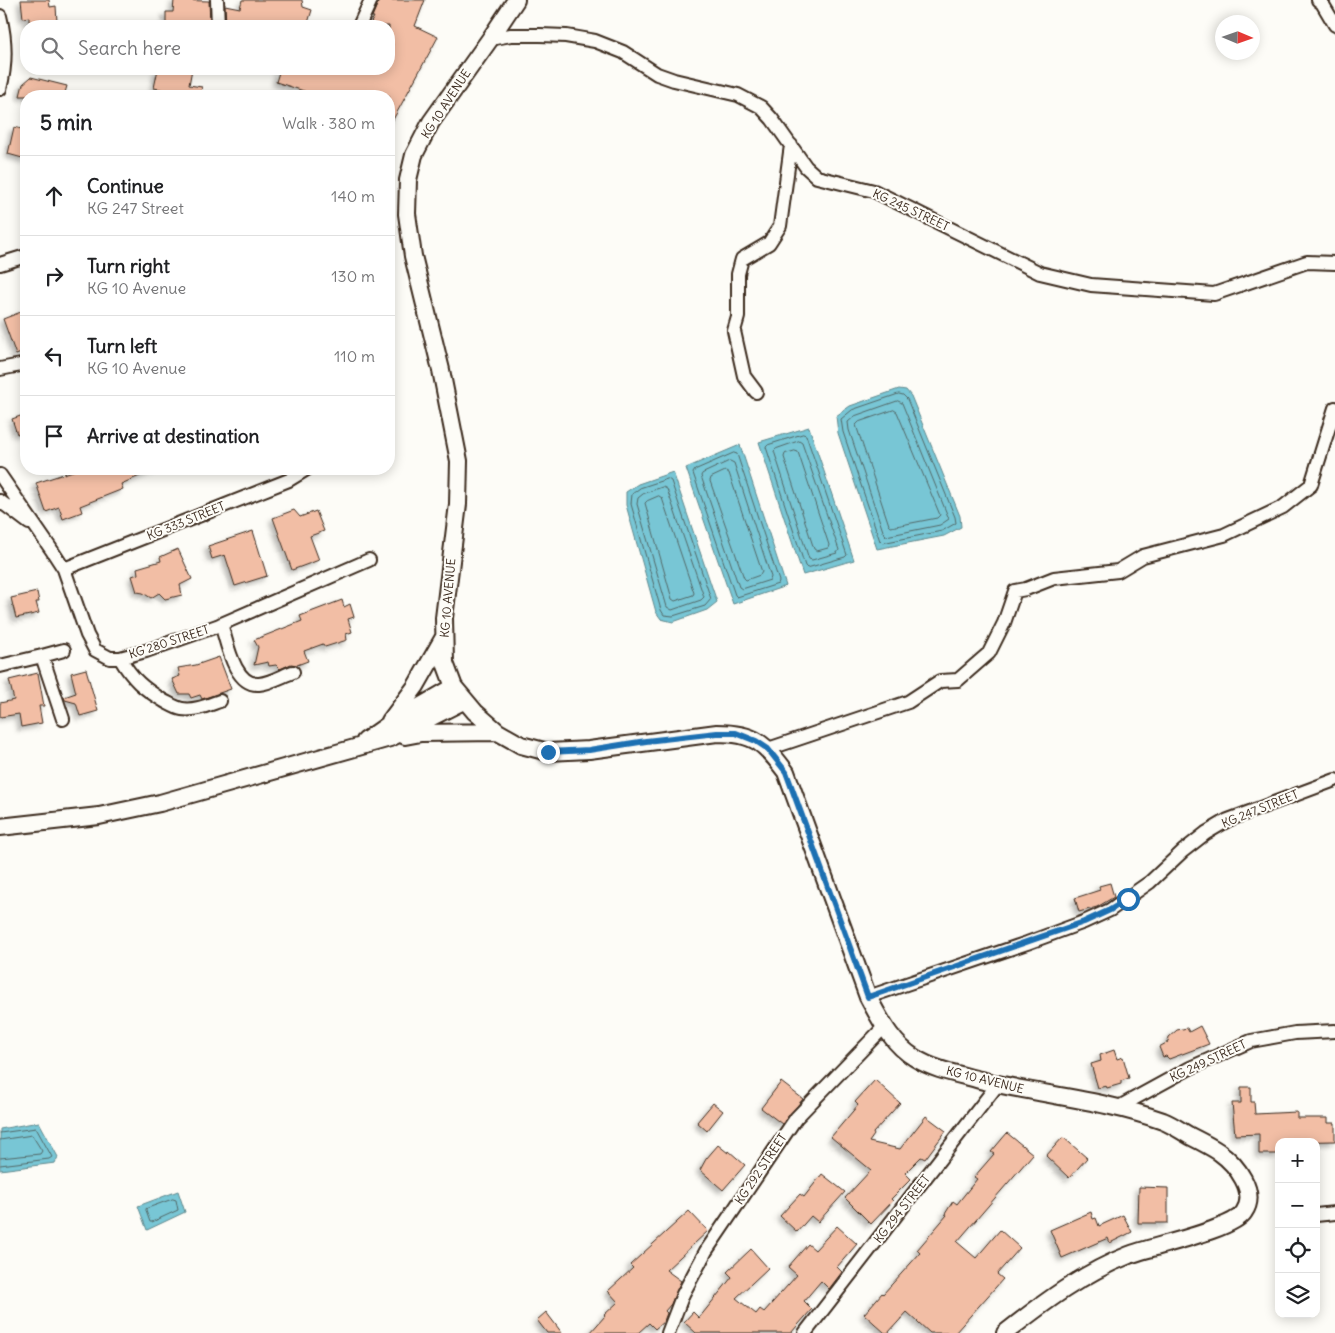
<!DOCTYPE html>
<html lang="en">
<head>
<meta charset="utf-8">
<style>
  body { margin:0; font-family:Delius,sans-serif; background:#f6f6f6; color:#202124 }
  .controls { position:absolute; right:15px; bottom:15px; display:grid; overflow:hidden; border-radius:10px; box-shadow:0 2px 12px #0003 }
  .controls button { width:45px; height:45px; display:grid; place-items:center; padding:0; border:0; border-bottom:1px solid #e0e0e0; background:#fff; color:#202124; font:25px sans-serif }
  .compass { position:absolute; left:1215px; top:15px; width:45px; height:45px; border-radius:50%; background:#fff; box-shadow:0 2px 12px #0003; rotate:92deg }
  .stop { position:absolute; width:15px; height:15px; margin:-11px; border:4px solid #1f6fb2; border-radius:50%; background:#fff }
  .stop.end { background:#1f6fb2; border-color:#fff; box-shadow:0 1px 5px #0008 }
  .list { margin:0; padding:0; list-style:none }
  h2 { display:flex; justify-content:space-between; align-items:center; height:65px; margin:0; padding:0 20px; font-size:21px }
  h2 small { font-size:16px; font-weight:400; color:#757577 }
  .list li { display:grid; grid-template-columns:32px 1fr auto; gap:15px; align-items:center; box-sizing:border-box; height:80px; padding:0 20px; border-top:1px solid #e0e0e0 }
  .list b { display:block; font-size:19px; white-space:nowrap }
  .list p { margin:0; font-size:16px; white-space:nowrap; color:#757577 }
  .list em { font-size:16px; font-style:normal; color:#757577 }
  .icon { flex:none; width:28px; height:28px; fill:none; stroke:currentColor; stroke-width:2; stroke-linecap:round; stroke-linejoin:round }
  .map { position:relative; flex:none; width:1335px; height:1333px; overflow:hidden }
  .search { position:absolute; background:#fff; box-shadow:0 2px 12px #0003; left:20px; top:20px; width:375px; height:55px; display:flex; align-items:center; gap:12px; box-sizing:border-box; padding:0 18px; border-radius:20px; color:#757577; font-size:19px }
  .panel { position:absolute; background:#fff; box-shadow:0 2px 12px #0003; left:20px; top:90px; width:375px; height:385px; border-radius:20px }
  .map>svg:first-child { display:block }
</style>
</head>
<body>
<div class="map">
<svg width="1335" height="1333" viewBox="0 0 1335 1333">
  <defs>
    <filter id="shadow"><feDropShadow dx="-3.5" dy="3.5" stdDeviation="2.5" flood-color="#0004"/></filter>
  </defs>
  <rect width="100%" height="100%" fill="#fdfcf7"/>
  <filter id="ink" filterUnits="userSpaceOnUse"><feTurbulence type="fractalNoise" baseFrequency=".02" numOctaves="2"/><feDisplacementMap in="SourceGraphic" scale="10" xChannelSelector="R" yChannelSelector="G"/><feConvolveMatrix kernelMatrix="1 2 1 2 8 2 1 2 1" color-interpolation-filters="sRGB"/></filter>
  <g filter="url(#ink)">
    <path fill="#78c6d5" stroke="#60888c" d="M899,389L906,390L911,396L960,516L961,527L944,536L877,549L838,433L836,416L850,406Z
      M809,427L854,560L803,575L759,442Z
      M740,445L786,586L733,604L686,468Z
      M673,472L717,602L707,610L673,622L661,619L656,612L626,505V492L638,484Z
      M39,1122L58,1157L55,1163L0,1170V1129Z
      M178,1191L185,1212L147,1230L138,1206Z"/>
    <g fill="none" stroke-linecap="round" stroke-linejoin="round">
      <path stroke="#536867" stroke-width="1" d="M899,394L903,395L907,399L955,517L956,523L942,531L882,543L880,541L843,432L841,419L852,410Z
        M898,401L902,403L949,519L940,525L886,536L884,534L849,430L848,422L855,416Z
        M894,410L897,412L940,515L937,518L891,527L889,525L856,425L859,422Z
        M803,434L806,435L847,555L845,557L807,568L805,566L766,447L768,445Z
        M799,441L802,443L839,550L837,553L812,560L809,559L774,451L776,449Z
        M795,451L798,452L829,545L828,548L817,551L814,549L784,457L785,454Z
        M734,453L737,454L779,581L778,584L737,597L735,595L693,473L695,470Z
        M730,461L734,463L771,577L770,580L742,589L739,587L701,476L702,474Z
        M726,471L729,473L762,572L760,575L746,580L744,578L710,481L711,478Z
        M668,479L671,481L711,599L705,606L673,616L664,615L661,610L631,504L632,494L640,488Z
        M663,487L667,489L704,597L701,600L672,610L667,607L637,504L638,498L643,494Z
        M659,496L662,498L694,593L693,595L675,601L672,599L645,503L647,501Z
        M0,1133L36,1128L52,1157L49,1159L0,1165
        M0,1140L32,1135L42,1151L40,1154L0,1158
        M173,1199L176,1200L178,1210L152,1222H150L146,1211V1209Z"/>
    </g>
    <path fill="#f2bea5" stroke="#3b2a1e" filter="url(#shadow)" d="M21,0H49L50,7L56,6L57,22L29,25V17L23,18Z
      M174,0L209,1L210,23L182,22V26H166V12H173Z
      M242,0H302L303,7L312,10L307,26H236L226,24L225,5L240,8Z
      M379,0H425L415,26L438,37L389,127V96H309L310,93L276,82L280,69H389V52L393,44L389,41V26H369L374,17H372Z
      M158,69H192L189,85L202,87L200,96H167L165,90L154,88Z
      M31,77L67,86L64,96H20L23,84Z
      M14,127L26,130V159L8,154Z
      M26,310V351L16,355L3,319Z
      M26,414V431L17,434L12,419Z
      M79,469H156L121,484L123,489L80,506L82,512L63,519L59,507L46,512L36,483Z
      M294,510L300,517L316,511L324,531L310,536L319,560L292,570L273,518Z
      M253,531L267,576L235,586L225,555L212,559L208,546Z
      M178,549L192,579L180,585L182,595L165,599L159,593L151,598L143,593L137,592L132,576L138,574L137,568L161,561L160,557Z
      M37,592L39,602H36L39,613L16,618L11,598Z
      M342,600L344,607L350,604L354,617L348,619L352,632L346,634L347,640L325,647L323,644L304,651L308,661L297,665L291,664L280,669L276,665L269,666L268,662L254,665L258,647L254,640L302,621L300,616Z
      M219,657L231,689L202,699L200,695L191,698L189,694H179L172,679L180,676L178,668L196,665Z
      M86,669L98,711L80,716L76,703L65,700L64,697L76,693L71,673Z
      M38,673L44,706H39L42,723L21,727L19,714L0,717V703L14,700L9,680Z
      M1110,883L1114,897L1097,907L1079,912L1075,898L1100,890L1099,886Z
      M1200,1026L1209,1044L1169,1059L1166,1056L1163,1057L1159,1047L1168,1042L1169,1037L1177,1030L1187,1028L1189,1032Z
      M1114,1050L1117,1059L1123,1057L1129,1078L1121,1081V1084L1107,1088L1106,1086L1098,1088L1091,1064L1101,1061L1100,1055Z
      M875,1080L900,1103L873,1133L874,1135L869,1142L900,1149L926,1116L946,1131L925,1159L921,1157L905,1173L911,1179L891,1199L893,1201L871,1224L845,1198L871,1170L831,1137L858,1105L855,1102Z
      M781,1082L803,1099L782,1124L761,1108Z
      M1241,1087H1251V1102H1254L1255,1114L1297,1112V1118H1328V1123H1335V1141L1279,1142V1154H1259V1134L1235,1135L1232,1103H1241Z
      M713,1103L723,1111L707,1131L697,1122Z
      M1007,1133L1033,1154L957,1242L976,1258L1000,1230L1020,1248L997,1274L1003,1279L955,1333H930L907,1312L888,1333H885L864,1314L882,1293L883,1294L920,1253L917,1250L947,1215L945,1214L953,1201L957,1204L977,1179L974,1177L994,1154L991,1152Z
      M1063,1137L1087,1158L1069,1178L1046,1156Z
      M718,1145L728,1153L729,1151L745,1165L723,1190L700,1170L706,1159Z
      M822,1174L845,1192L818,1222L811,1216L797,1232L780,1216L800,1194L804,1197Z
      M1139,1187L1168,1188V1223H1138Z
      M689,1211L708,1231L666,1270L681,1281L671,1304L665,1311L667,1313L664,1321L655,1329L649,1323L638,1333H590L605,1316L604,1315L618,1302L608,1291L633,1268L630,1265Z
      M1091,1212L1093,1219L1096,1218L1099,1226L1123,1215L1132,1232L1110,1243L1108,1238L1062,1258L1050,1230Z
      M837,1226L857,1244L837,1267L842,1272L829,1289L821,1281L804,1301L812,1309L791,1333H696L684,1322L693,1312L699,1318L732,1277L727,1272L751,1249L768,1268L736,1298L756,1314L760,1309L764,1312L797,1275L788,1267L808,1244L815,1250Z
      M546,1312L562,1333H547L537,1320Z"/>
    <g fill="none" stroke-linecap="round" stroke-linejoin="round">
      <g stroke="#3b2a1e" stroke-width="16">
        <path id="minor" d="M217,0L218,26
          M1318,0L1322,3L1335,25
          M0,16C6,40 6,66 0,89
          M359,26L371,0
          M490,39L511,35H540L566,36L595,41L623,52L657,74L674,80L738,95L761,107L772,119L806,167L817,177L874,191L1040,273L1091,285L1214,294L1307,262L1335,263
          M0,264L26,256
          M0,369L26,364
          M756,392L744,376L734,331L738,317V274L742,259L769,243L780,226L791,145
          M0,475L51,549L64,569L87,635L95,650L110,658H120L146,651L217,626L369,560
          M0,501L29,523
          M64,569L289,480L307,469
          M221,624C227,642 234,686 259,684C270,683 282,676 293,672
          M42,656L64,650
          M120,658C133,680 143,688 164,701C170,704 176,708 182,709C195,711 208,705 220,701
          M0,666L42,656L63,719
          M768,749L908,702L940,681L958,680L989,653L1004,623L1015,591L1026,589L1054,578L1118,571L1143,556L1224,535L1283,507L1311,485L1335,408
          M868,997L1027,943L1084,922L1110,910L1150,882L1183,851L1206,833L1228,820L1335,780
          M1117,1108L1190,1068L1251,1041L1295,1033L1335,1031
          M1316,1215L1335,1213
          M668,1333L683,1294L706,1251L796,1118L884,1027
          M805,1333L998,1084"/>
      </g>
      <g stroke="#3b2a1e" stroke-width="20">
        <path id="tertiary" d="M516,0L490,39L431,122L414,155L408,180L407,214L413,256L441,370L459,461L458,504L444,618L445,663L454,687L475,712L498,732L521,745L548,752L589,750L717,733C755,733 764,743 786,772L868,997C881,1021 892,1044 915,1058C934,1070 958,1074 980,1080C1040,1095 1105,1100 1163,1121C1173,1125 1181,1131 1190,1136C1200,1141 1210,1146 1219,1152C1236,1164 1258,1192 1244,1212C1233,1230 1152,1246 1129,1255C1083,1273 1043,1303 1005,1333
          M390,721L416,686L444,637
          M405,736L421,733L498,732
          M365,741L385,727L454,687
          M0,827L99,816L160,803L390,738L465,700"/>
      </g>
      <use href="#minor" stroke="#fdfcf7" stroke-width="12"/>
      <use href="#tertiary" stroke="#fdfcf7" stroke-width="16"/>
    </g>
  </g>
  <g fill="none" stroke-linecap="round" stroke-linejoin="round" filter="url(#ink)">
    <path stroke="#1f6fb2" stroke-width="6" d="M548,752L589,750L646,741L717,733H736L756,741L768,749L786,772L868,997L1084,922L1110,910L1128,899"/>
  </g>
  <g text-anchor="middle" stroke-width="4" stroke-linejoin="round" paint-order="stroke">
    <g font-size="12" fill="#3b2a1e" stroke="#fdfcf7">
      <text transform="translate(446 104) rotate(-57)" y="4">KG 10 AVENUE</text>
      <text transform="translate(911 210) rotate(25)" y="4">KG 245 STREET</text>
      <text transform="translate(186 521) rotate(-22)" y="4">KG 333 STREET</text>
      <text transform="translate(448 598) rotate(-85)" y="4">KG 10 AVENUE</text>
      <text transform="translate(169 642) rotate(-18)" y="4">KG 280 STREET</text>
      <text transform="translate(1260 809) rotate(-22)" y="4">KG 247 STREET</text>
      <text transform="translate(1208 1061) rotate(-25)" y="4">KG 249 STREET</text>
      <text transform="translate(985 1080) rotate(14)" y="4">KG 10 AVENUE</text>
      <text transform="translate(761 1169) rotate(-56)" y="4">KG 292 STREET</text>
      <text transform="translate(902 1209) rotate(-52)" y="4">KG 294 STREET</text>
    </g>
  </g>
</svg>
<div class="controls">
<button>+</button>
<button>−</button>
<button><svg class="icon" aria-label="locate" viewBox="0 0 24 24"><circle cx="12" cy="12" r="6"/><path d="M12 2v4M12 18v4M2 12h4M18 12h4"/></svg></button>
<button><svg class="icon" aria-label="layers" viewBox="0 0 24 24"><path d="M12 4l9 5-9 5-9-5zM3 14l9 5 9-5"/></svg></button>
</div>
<svg class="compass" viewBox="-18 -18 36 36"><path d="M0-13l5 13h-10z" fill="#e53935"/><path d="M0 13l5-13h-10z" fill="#757577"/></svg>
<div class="stop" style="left:1128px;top:899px"></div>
<div class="stop end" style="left:548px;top:752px"></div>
<div class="search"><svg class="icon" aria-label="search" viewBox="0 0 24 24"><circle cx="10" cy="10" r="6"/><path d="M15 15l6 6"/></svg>Search here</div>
<section class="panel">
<h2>5 min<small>Walk · 380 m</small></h2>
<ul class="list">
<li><svg class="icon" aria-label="ahead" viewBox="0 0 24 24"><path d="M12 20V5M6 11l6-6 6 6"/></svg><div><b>Continue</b><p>KG 247 Street</p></div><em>140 m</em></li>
<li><svg class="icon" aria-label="right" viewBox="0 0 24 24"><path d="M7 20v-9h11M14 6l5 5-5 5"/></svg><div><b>Turn right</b><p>KG 10 Avenue</p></div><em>130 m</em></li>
<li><svg class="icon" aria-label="left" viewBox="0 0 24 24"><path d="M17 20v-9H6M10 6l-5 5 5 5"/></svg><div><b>Turn left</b><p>KG 10 Avenue</p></div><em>110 m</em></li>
<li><svg class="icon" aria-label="arrive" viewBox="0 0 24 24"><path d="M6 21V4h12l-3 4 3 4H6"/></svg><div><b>Arrive at destination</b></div></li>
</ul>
</section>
</div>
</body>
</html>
